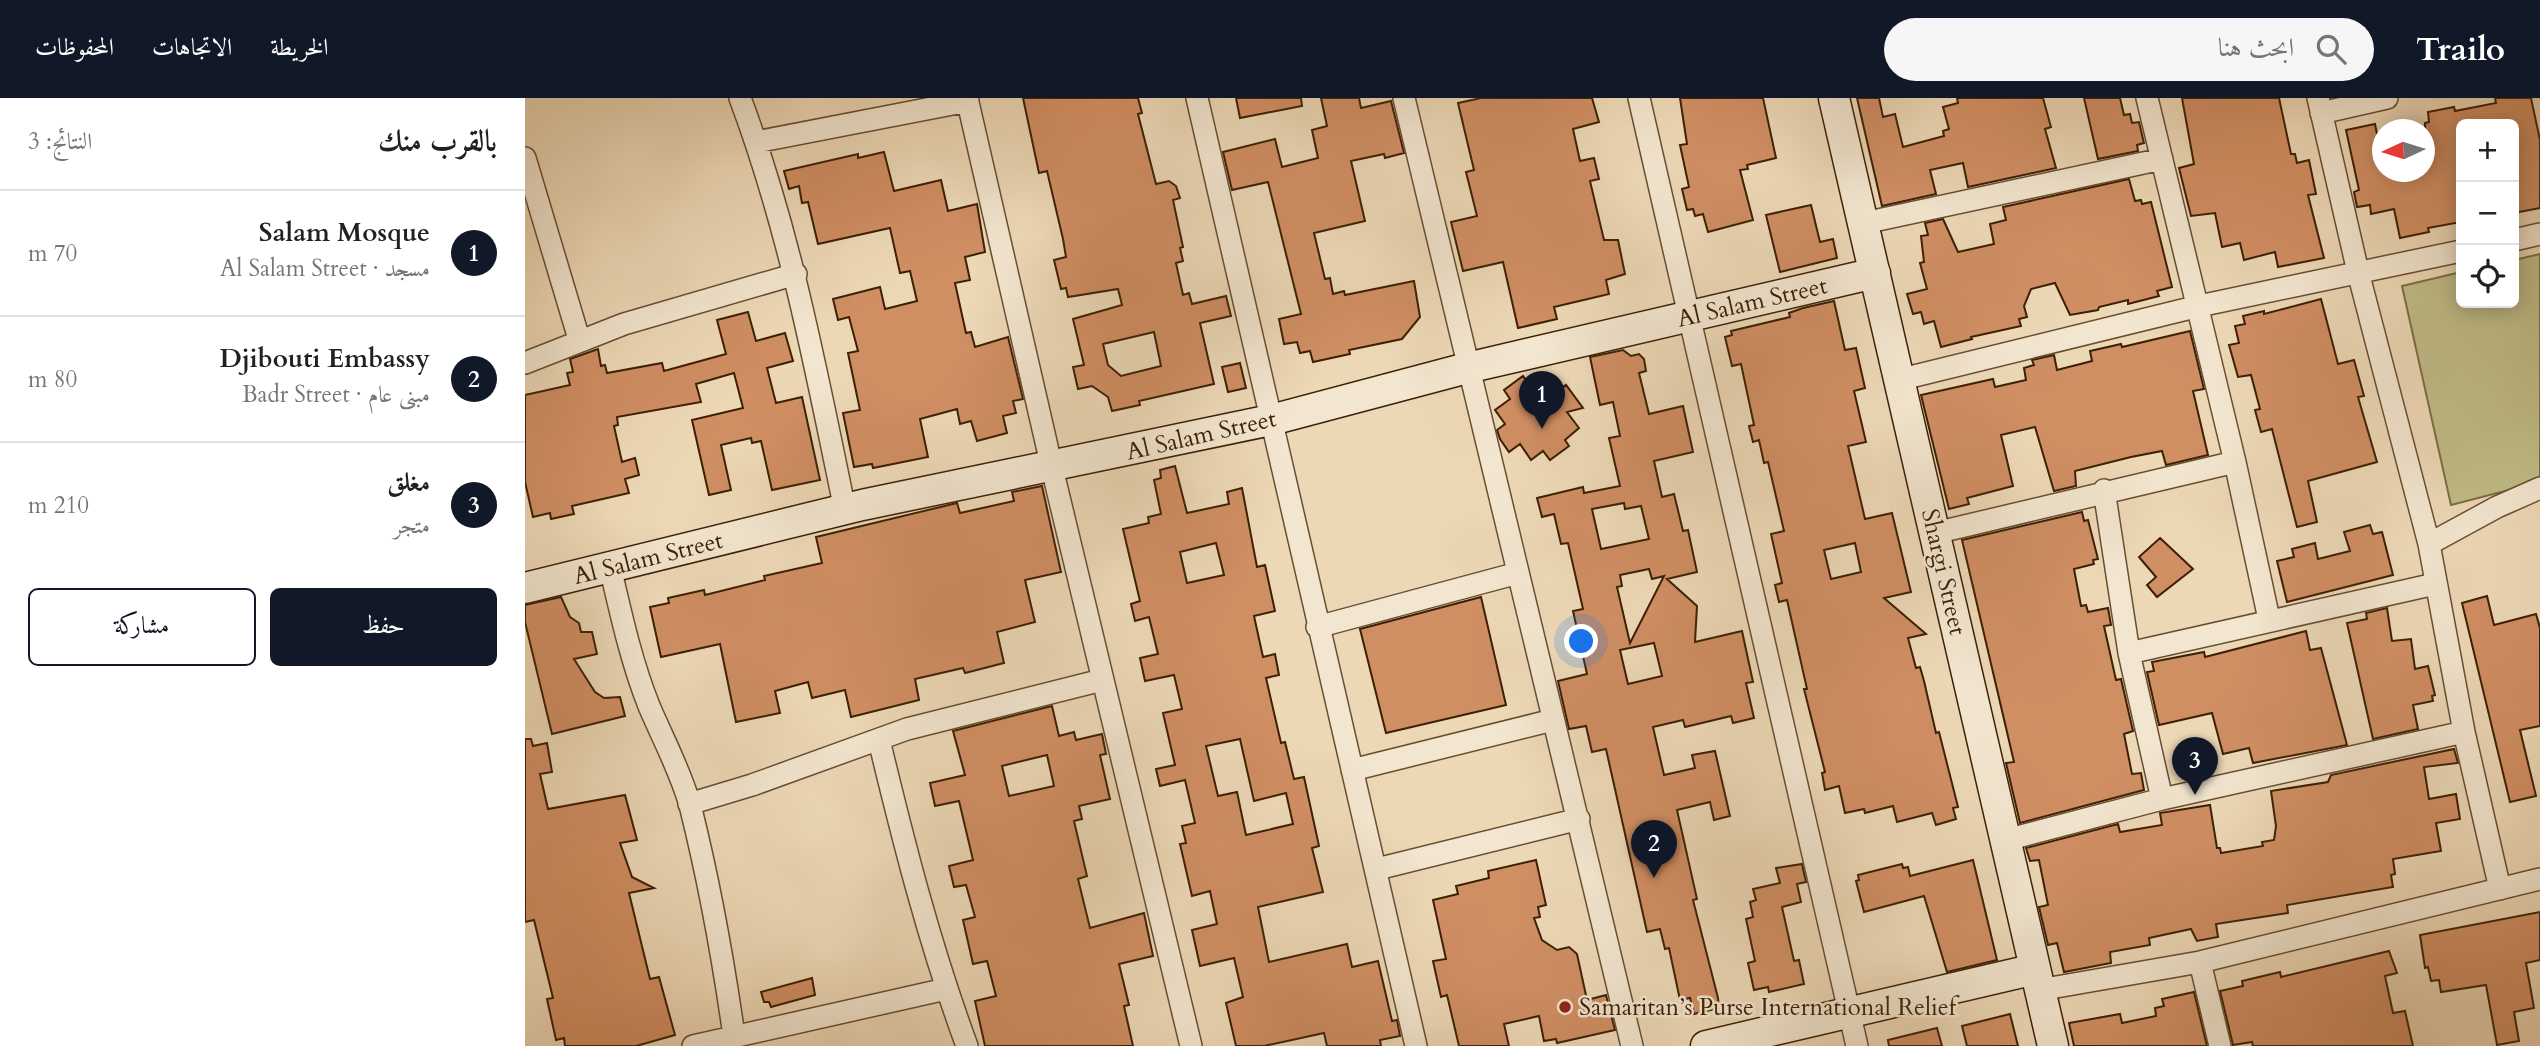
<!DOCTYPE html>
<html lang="ar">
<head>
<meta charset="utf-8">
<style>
  body { margin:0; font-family:Cardo,Amiri,serif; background:#f6f6f6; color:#202124; direction:rtl }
  .controls { position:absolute; right:21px; top:21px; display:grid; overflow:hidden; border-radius:10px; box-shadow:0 4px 18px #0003 }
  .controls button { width:63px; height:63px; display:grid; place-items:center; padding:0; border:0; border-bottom:2px solid #e0e0e0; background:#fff; color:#202124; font:35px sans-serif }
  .compass { position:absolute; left:1847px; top:21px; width:63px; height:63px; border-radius:50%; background:#fff; box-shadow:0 4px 18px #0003; rotate:266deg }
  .you { position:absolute; left:1057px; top:544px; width:24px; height:24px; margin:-18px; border:5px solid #fff; border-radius:50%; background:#1a73e8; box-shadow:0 0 0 10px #1a73e833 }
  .badge { display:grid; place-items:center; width:46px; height:46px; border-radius:50%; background:#111827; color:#fff; font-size:23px; font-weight:700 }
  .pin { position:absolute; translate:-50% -58px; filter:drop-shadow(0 2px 4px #0008) }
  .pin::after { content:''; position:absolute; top:37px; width:24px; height:21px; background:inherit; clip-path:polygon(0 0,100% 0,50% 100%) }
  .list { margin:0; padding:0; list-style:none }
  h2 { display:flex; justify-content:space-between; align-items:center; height:91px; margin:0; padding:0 28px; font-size:30px }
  h2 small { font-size:23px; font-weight:400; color:#757577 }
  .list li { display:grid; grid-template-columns:46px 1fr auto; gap:21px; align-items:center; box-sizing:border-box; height:126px; padding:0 28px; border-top:2px solid #e0e0e0 }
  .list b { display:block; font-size:26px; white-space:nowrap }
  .list p { margin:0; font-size:23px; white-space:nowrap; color:#757577 }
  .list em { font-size:23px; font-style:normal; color:#757577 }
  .actions { display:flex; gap:14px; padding:21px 28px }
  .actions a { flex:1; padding:16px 0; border:2px solid #111827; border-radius:10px; text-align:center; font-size:24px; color:#111827 }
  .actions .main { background:#111827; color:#fff }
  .icon { flex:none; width:38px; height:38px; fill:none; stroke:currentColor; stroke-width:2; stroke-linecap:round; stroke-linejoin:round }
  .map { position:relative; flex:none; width:2015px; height:948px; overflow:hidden; direction:ltr }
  header { display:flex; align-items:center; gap:42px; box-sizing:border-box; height:98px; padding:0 35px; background:#111827; color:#fff }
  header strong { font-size:33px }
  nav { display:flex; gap:38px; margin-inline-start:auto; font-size:24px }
  .search { width:490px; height:63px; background:#f6f6f6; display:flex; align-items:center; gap:18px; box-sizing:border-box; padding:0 24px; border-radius:38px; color:#757577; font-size:26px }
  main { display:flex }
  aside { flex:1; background:#fff }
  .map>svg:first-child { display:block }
</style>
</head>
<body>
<header>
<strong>Trailo</strong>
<div class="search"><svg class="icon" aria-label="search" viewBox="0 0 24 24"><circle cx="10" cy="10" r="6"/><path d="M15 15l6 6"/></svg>ابحث هنا</div>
<nav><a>الخريطة</a><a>الاتجاهات</a><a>المحفوظات</a></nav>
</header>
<main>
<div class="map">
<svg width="2015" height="948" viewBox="0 0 2015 948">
  <rect width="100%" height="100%" fill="#edd8b6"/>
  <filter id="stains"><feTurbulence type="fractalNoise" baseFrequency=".00286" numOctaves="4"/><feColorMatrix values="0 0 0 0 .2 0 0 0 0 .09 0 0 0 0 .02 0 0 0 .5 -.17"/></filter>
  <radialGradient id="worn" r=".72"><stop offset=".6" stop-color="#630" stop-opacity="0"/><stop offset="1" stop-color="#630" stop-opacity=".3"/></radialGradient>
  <path fill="#c0bc88" stroke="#7e6e46" stroke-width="2" d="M2015,156V384L1926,407L1877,188L1936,174V205H1989V162Z"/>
  <path fill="#d08e63" stroke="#3c2005" stroke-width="2" fill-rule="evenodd" d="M498,0H613L617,15L613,16L631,86L644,83L651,88L655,100L648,102L658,149L655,150L658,163L651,165L658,197L664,195L667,206L701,198L706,218L675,225L689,286L614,303L615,307L587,313L583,299L567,288L553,291L548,269L559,267L548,221L597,207L593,191L543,199L541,190L536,191L529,162L541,159L538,141L522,73L514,75ZM629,234L636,268L596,278L583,267L578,246Z
    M711,0H776L777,8L715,20Z
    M796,0H834L836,10L866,3L879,55L860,60L859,56L826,63L840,123L789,135L800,181L805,180L808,196L819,193L820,197L889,183L895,219L877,241L824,252L825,256L788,264L785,253L775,255L772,244L759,246L754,221L776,216L743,84L707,92L698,54L750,41L757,69L793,60L787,32L802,28Z
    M956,0H1067L1074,24L1048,31L1055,63L1069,60L1074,81L1065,83L1079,142H1093L1100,176L1081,182L1084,196L1029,209L1032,221L993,230L978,164L938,173L926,124L952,118L941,74L949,72L933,5Z
    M1155,0H1238L1251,60L1222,67L1223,71L1215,72L1228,122L1183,134L1178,116L1170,118L1168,111L1162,112L1157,91L1164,89L1155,47L1162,46Z
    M1332,0H1354L1358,19L1370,16L1378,49L1419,38L1418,33L1424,31L1418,9L1433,5L1432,0H1518L1526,29L1520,31L1531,70L1443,89L1438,65L1405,72L1411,96L1357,108Z
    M1559,0H1595L1599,17L1605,16L1607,25L1614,24L1619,45L1612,47L1613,53L1573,61Z
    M1657,0H1754L1766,56H1770L1772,65L1784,62L1791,96L1783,97L1799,160L1753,169L1750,154L1719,162L1715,145L1697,149L1690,115L1666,118L1654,70L1669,66Z
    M1970,0H2006L2015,42V110L1989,115V26H1936V124L1903,130L1904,134L1875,140L1869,111L1846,116L1845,107L1832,109L1829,94L1834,92L1821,32L1850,26L1852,36L1858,35V74H1900V25L1904,24L1903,14L1929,9L1930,13L1971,5Z
    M359,54L369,93L416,82L423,113L452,106L460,154L440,159L445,182L430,185L441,235L446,234L450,249L483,239L498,301L488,303L491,315L478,318L482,335L452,343L446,323L435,326L432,311L395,321L403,359L348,370L347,366L329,369L318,315L335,312L323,255L333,253L324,219L313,222L308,201L355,189L360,211L392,203L385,173L375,175L365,130L293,146L283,104L277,105L274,88L264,91L259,73L333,56V60Z
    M1604,81L1610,103L1616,102L1617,106L1626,104L1647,189L1632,193L1634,198L1603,206V202L1574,209L1573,212L1545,217L1530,185L1506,191L1499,208L1502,219L1494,221L1496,228L1446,239L1447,241L1416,249L1409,223L1399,226L1396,214L1388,216L1382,196L1402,191L1395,165L1399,164L1396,138L1403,137L1400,125L1418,121L1433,154L1469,146L1465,126L1481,122L1478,109Z
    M1286,107L1295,144L1308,141L1312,160L1255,174L1241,117Z
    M1796,201L1813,266L1829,262L1839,298L1833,299L1852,364L1783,383L1792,424L1772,429L1747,331L1736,334L1730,312L1735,311L1726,277L1713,279L1704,247L1714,245L1710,228L1720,226L1718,218L1739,213V216Z
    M1309,203L1320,252L1331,250L1340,290L1329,293L1341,344L1323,348L1340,421L1367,415L1386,494L1359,500L1401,536L1383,540L1391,570L1395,569L1399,583L1411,635L1414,634L1433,709L1428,710L1431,721L1411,727L1407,715L1372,724L1368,708L1340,715L1339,711L1320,715L1314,688L1300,692L1297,675L1300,674L1279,591H1282L1262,502L1254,504L1250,487L1257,485L1246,436L1259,433L1243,364L1239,365L1234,342L1228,344L1224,328L1229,327L1216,266L1207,268L1200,239L1207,237L1206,233L1265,219L1264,215L1278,210ZM1330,445L1336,474L1306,481L1299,452Z
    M223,214L231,243L260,235L268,263L242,270L251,305L277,299L295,382L247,392L236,343L227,345L226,340L196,347L206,392L184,397L167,322L218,310L209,275L171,286L176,304L92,319L93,327L89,328L97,364L110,360L114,377L100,381L104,395L47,408L49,416L26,421L25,415L8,419L0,384V297L45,287L42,275L48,274L45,261L73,251L76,268L80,267L82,275L137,265L139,273L201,256L192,222Z
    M1665,233L1679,291L1668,293L1683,357L1641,367L1637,353L1606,359L1550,373L1551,388L1529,393L1510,329L1476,337L1488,388L1442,400L1444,406L1424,411L1396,297L1468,281L1470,289L1501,282L1499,270L1509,267L1507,262L1529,257L1532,272L1567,263L1565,253L1596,246L1597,249Z
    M1098,252L1106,258L1114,256L1119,261L1121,273L1114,275L1124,316L1158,308L1168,354L1129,363L1137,399L1149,396L1158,433L1163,432L1172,474L1142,481L1172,508L1170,544L1217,533L1228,584L1221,585L1229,620L1208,625L1206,618L1160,629L1158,622L1128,629L1139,677L1170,670L1167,657L1190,653L1205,718L1189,722L1185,704L1152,712L1172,801L1168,802L1193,900L1194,910L1169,916L1165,900L1155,902L1144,850L1140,851L1135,831L1122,834L1081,651L1067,654L1061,628L1044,631L1033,583L1062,576L1048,513L1058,511L1043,445L1036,446L1029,416L1017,419L1012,400L1058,389L1059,395L1095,388L1084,340L1095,338L1088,304L1075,307L1065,259ZM1099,405L1100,411L1116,408L1124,441L1076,451L1067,411ZM1124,471L1127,481L1139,478L1105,545L1092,489L1097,488L1095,477ZM1129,545L1137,578L1103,586L1095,552Z
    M715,265L721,290L703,294L697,269Z
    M1022,275L1034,292L1041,287L1058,310L1042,314L1054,330L1040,342L1044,348L1025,362L1018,353L1006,362L995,346L984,354L975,341L972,332L980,326L970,312L985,301L979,292L998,278L1005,288Z
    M650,368L662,415L704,406L702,394L717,390L732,469L740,467L750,513L729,518L738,559L750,556L754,577L741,580L756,645L760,644L769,681L779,679L794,748L787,750L798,794L733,809L744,864L822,846L827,869L853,863L867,923L872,922L875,938L855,942L856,948H802L799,935L739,948H711L701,905L718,899L709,860L675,868L667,832L692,826L685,793L667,798L655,746L661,745L657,728L670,725L660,682L635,688L631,671L650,667L638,615L657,611L649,577L620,583L615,560L633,556L624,519L610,523L606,506L615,503L598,431L624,425L623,419L636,416L629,382L636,380L635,372ZM691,445L699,477L662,485L655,454ZM715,641L729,703L761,695L768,726L721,737L712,694L693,698L681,648Z
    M517,388L536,474L500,482L510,524L472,534L479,565L440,575L438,570L390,581L394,602L326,619L320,592L287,600L283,584L250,593L255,615L211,624L195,546L136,559L125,509L144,505L143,500L179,492L180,497L240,482L239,478L297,465L291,439L432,405L435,415L489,403L487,394Z
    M1557,414L1559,423L1563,422L1573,461L1568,462L1569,466L1549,471L1556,508L1561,507L1563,514L1583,510L1586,527L1579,528L1591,582L1596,581L1608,633L1599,636L1607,676L1616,675L1619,692L1495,725L1481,665L1489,664L1437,442Z
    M1845,427L1848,436L1857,434L1868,477L1762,504L1752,463L1769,459L1767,451L1790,445L1793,461L1825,453L1819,434Z
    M1635,440L1668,471L1632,499L1622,487L1631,479L1614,459Z
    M1962,498L1969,527L2011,516L2015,530V628L1995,632L2011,698L1985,704L1937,505Z
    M36,499L45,519L54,525L56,534H67L72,556L49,561L70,594L79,600L95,599L100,618L27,636L0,524V507Z
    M956,499L981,607L861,635L835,531Z
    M1862,510L1867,543L1886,541L1890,571L1903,568L1910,597L1907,598L1908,603L1888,607L1893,631L1848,641L1822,525L1842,521L1841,515Z
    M1781,533L1785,552L1796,550L1822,647L1728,665L1724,650L1698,656L1687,615L1634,627L1622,574L1629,573L1627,564L1679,554L1680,559Z
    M527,608L534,638L549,634L551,642L577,636L581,656L575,657L585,701L554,708L557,721L549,723L562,778L553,781L565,830L619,815L628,858L594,866L604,907L599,908L608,948H460L450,903L471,898L462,863L448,866L438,822L450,819L441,787L429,789L424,768L448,762L434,703L410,708L405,685L440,677L428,633ZM522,657L529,688L484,698L477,668Z
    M0,641H6L8,648L22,645L27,674L15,676L23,711L100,697L112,742L95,745L107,779L129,790L104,795L125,881L134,879L150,937L111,948H40L39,940L31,942L22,901L28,900L9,822L0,824Z
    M1929,651L1933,665L1899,669L1904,701L1931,696L1935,721L1911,725L1916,753L1868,761L1870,776L1866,777L1868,789L1762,807L1763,815L1691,826L1693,839L1672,843L1666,831L1624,840L1625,847L1585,854L1586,865L1539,874L1532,845L1523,847L1514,809L1523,807L1514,762L1505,763L1501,750L1593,726L1595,734L1637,727L1635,715L1685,707L1692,750H1695L1696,755L1738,748L1737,744L1749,742L1751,728L1746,693L1803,684L1806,677Z
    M1011,762L1021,807L1013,809L1015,819L1009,820L1017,842L1032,852L1044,849L1052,856L1062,902L1081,897L1090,932L1032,945L1031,941L1019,943L1014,918L979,926L984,948H934L922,897L916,899L908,863L921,861L908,802L933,796L931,788L964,780L963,773Z
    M1448,762L1472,862L1422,874L1399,798L1339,814L1331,783L1334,782L1333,777L1377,766L1378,770L1383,769L1385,778Z
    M1277,766L1281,784L1272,786L1276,804L1257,809L1269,863L1274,862L1279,886L1244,894L1243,889L1229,892L1223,865L1230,863L1221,821L1228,819L1225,804L1231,802L1228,791L1255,785L1251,770Z
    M2015,814V862L2001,865L2009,910L1989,914L1994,943L1972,947L1961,887L1916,894L1914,882L1906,883L1903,869L1900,870L1895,837Z
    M1864,853L1872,875L1860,878L1868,915L1880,913L1888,948H1728L1727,944L1708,947L1695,893L1718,888L1717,883L1755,874L1756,879Z
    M287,880L290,897L246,909L244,904H239L236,894Z
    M1669,894L1682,948H1549L1544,925L1595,916L1597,925L1631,918L1630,910L1639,908L1637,901Z
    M1485,916L1493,948H1442L1437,928Z
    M1412,930L1417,948H1364L1363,942Z"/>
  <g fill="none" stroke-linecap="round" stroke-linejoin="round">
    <g stroke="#684e31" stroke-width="24">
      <path id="street" d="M215,0C265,133 291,272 320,412
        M442,0L527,370L666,948
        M672,0L891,948
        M879,0L1107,948
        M1114,0L1332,948
        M1622,0L1710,364L1744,521
        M1793,0L1833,174L1904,446L1939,634L1975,791
        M1796,15L1862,0
        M231,44L443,3
        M0,60L54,241
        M1339,125L1637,61
        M1989,142L2015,136
        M0,265L99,226L271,176
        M1373,282L1674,208L1936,153
        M1579,392L1604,555L1637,701
        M1410,435L1710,364
        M1904,446L1972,409L2015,390
        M85,469C96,516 106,563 124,608C138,641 155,672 165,707C184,783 198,860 209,938
        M792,529L993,475
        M1604,555L1910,486
        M354,642C379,746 405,848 442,948
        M827,672L1028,622
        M164,706L227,687L382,631L577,582
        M1481,742L1637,701L1939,634
        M852,771L1054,721
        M1675,864L1695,948
        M1514,892L1675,864L2015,781
        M168,948L421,891"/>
    </g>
    <g stroke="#3c2005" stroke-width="33">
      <path id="secondary" d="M1309,0L1528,948
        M0,490L337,407L746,322L942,270L1350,175
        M1181,948L1510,871"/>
    </g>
    <use href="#street" stroke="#f3e6d0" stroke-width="21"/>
    <use href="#secondary" stroke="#f3e6d0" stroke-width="30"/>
  </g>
  <circle fill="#8f2418" stroke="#f3e6d0" stroke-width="2.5" cx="1040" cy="909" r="7"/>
  <g text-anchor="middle" stroke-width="5" stroke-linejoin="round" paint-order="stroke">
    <g font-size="24" fill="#3c2005" stroke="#f3e6d0">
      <text transform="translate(1227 204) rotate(-13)" y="8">Al Salam Street</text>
      <text transform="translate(676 337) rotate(-13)" y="8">Al Salam Street</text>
      <text transform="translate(123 460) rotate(-14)" y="8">Al Salam Street</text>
      <text transform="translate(1419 474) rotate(77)" y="8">Shargi Street</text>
    </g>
    <g font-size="24" fill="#3c2005" stroke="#f3e6d0" text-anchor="start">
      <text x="1054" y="917">Samaritan’s Purse International Relief</text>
    </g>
  </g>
  <rect width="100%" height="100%" filter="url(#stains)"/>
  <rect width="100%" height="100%" fill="url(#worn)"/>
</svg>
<div class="controls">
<button>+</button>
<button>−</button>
<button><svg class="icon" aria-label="locate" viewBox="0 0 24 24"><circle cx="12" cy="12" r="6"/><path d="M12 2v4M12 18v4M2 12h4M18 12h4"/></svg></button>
</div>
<svg class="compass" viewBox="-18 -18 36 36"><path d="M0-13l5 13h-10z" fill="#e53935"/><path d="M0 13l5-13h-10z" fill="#757577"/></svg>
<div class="you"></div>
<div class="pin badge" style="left:1017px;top:331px">1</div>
<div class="pin badge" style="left:1129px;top:780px">2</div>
<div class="pin badge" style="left:1670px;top:697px">3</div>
</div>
<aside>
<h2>بالقرب منك<small>النتائج: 3</small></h2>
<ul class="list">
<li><span class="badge">1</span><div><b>Salam Mosque</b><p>مسجد · Al Salam Street</p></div><em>70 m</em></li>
<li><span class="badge">2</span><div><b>Djibouti Embassy</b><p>مبنى عام · Badr Street</p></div><em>80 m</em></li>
<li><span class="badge">3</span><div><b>مغلق</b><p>متجر</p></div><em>210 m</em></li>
</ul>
<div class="actions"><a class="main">حفظ</a><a>مشاركة</a></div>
</aside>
</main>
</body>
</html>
